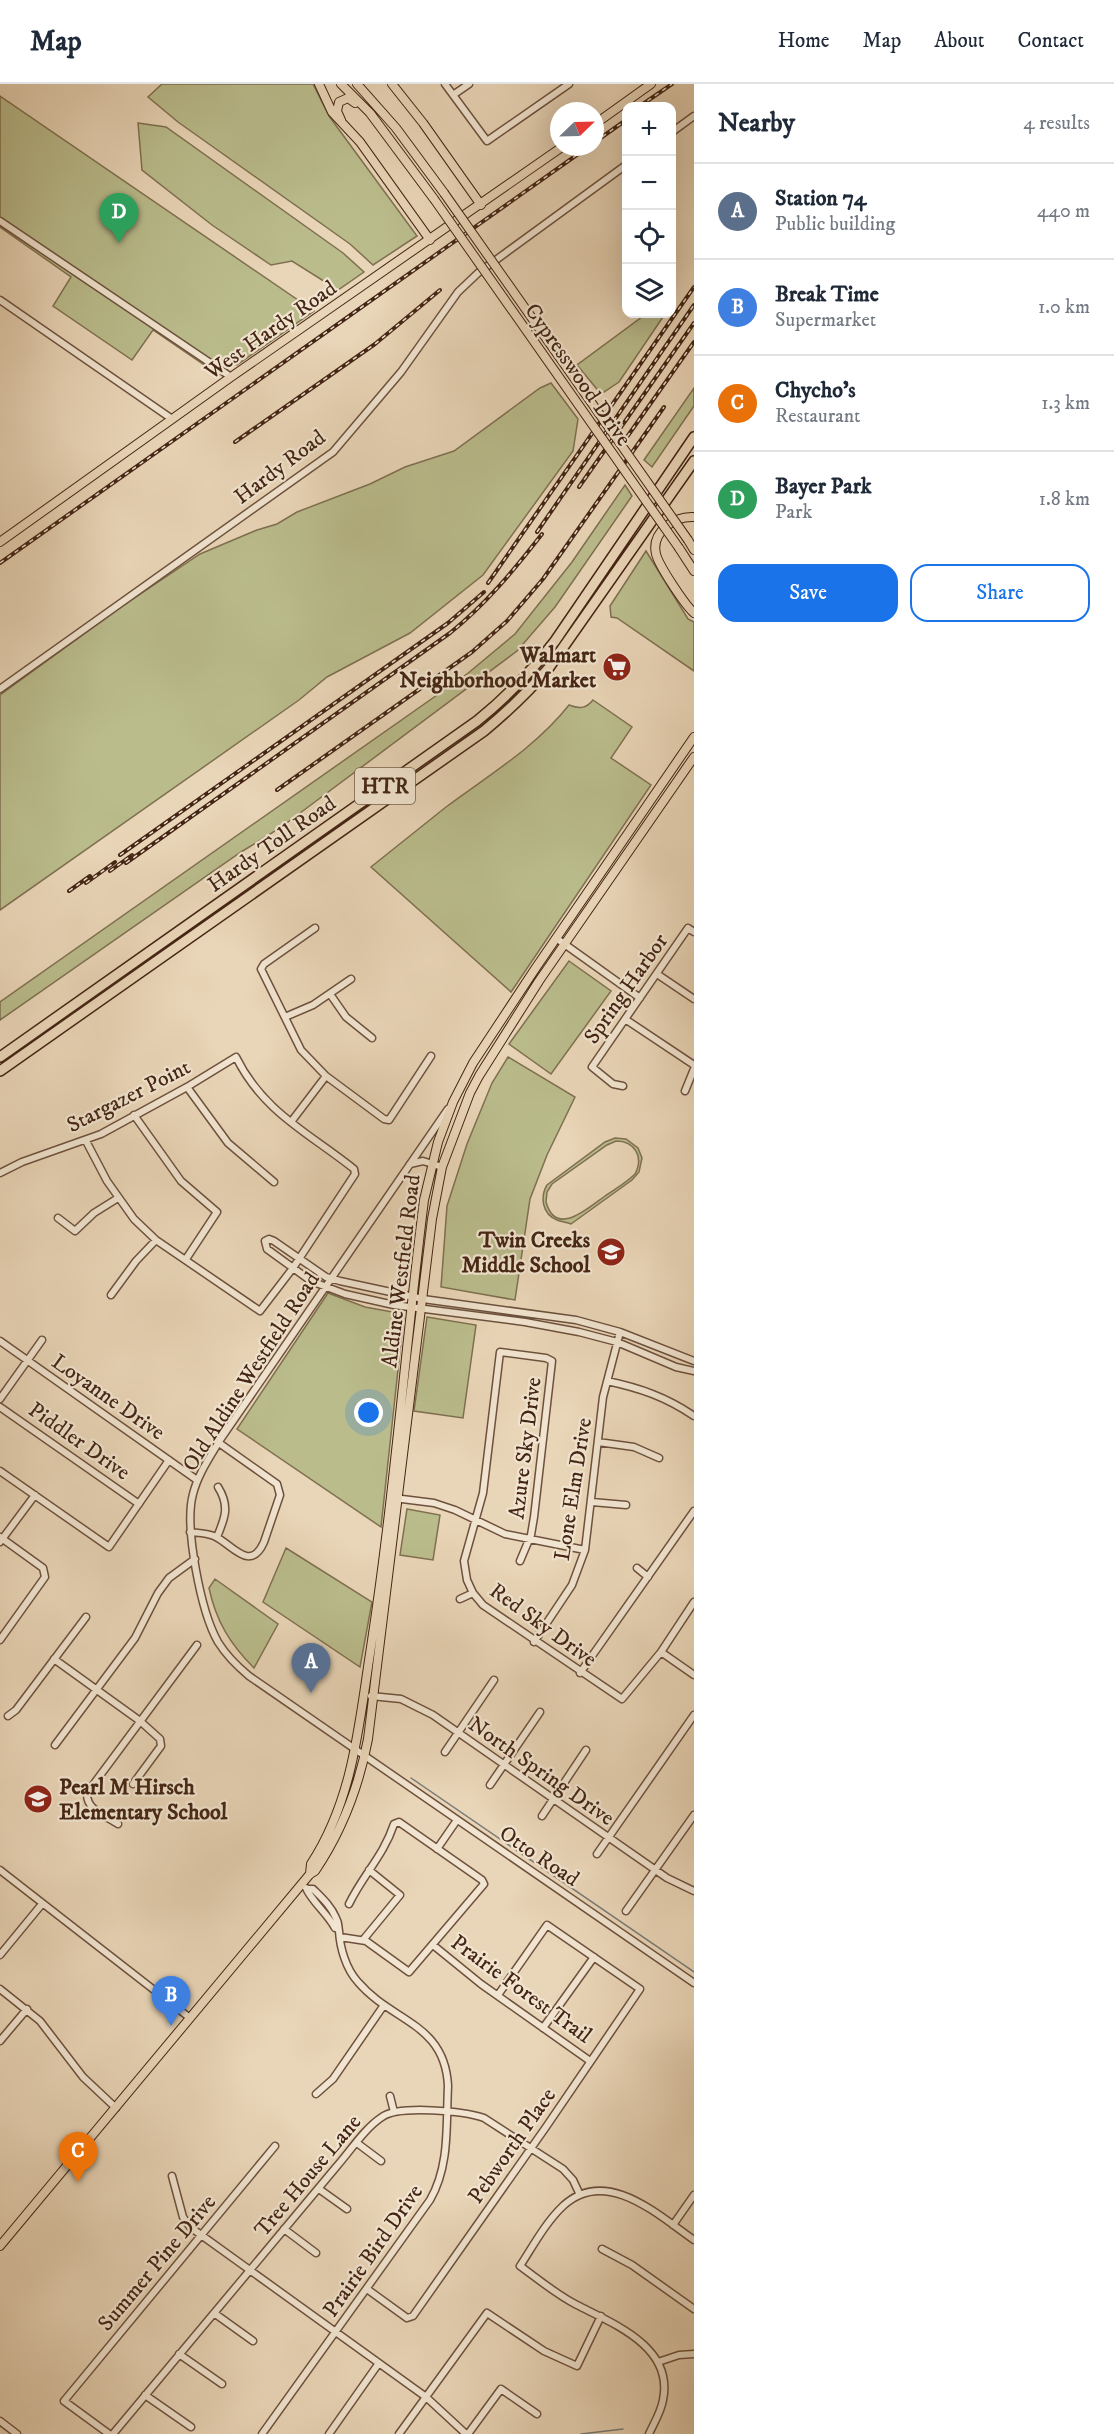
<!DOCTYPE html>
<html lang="en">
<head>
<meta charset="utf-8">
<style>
  body { margin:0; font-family:"IM FELL DW Pica",serif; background:#f6f6f7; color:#1f2937 }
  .controls { position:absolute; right:18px; top:18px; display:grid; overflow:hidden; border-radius:12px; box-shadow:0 6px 24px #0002 }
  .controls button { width:54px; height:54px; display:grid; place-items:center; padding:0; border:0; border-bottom:2px solid #e0e1e3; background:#fff; color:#1f2937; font:30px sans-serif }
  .compass { position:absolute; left:550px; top:18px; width:54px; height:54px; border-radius:50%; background:#fff; box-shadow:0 6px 24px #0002; rotate:67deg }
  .you { position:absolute; left:369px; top:1329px; width:21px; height:21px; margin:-15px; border:4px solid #fff; border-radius:50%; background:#1a73e8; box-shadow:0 0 0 9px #1a73e833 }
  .badge { display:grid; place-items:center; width:39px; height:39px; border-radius:50%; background:#1a73e8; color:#fff; font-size:20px; font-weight:700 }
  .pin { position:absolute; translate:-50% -50px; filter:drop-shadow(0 2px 3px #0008) }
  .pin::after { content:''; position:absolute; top:32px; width:21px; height:18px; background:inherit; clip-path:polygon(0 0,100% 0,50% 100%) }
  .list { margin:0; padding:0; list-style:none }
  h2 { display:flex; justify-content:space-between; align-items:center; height:78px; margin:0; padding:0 24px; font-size:26px }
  h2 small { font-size:20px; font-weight:400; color:#747a83 }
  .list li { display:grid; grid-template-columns:39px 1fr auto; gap:18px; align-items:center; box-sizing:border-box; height:96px; padding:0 24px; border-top:2px solid #e0e1e3 }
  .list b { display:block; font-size:22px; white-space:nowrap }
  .list p { margin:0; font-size:20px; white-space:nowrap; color:#747a83 }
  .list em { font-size:20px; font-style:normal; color:#747a83 }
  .actions { display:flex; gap:12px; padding:18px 24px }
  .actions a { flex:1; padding:14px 0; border:2px solid #1a73e8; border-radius:18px; text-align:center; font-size:21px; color:#1a73e8 }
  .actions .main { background:#1a73e8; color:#fff }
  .icon { flex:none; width:33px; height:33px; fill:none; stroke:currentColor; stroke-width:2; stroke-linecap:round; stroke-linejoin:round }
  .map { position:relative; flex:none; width:694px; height:2350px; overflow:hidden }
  header { display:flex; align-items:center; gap:36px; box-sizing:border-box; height:84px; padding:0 30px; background:#fff; border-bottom:2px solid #e0e1e3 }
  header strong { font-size:28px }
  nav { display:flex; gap:33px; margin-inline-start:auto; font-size:21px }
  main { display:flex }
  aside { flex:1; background:#fff }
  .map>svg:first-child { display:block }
</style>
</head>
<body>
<header>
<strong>Map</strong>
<nav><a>Home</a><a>Map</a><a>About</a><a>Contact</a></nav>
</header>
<main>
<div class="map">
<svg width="694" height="2350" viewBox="0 0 694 2350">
  <rect width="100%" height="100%" fill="#e9d5b7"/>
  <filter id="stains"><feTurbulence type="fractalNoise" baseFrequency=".00333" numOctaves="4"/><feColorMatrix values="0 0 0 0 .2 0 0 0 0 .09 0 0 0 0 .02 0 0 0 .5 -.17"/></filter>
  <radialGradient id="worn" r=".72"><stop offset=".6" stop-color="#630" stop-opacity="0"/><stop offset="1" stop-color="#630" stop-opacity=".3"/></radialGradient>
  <path fill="#babc8c" stroke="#7f7050" stroke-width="1.5" fill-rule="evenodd" d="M162,0H313L329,32L417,152L373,181L350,160L178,38L148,13Z
    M0,12L314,227L237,281L235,280L219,291L153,246L132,276L53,222L71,193L0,143Z
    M138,39L166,43L343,169L364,188L338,206L292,177L271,181L212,141L142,86Z
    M646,230H665L619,298L601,310L577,281Z
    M551,299L578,335L573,367L483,491L410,549L327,593L299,616L0,826V611L121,523L200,470L257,446L277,440L297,428L370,400L405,383L454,367L540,304Z
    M694,304V322L652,383L644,376Z
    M625,401L632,412L555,523L517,567L280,744L241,768L0,936V918L467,590L515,550L572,478Z
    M646,467L688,535L694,538V587L617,534L611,533L610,522Z
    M593,616L632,643L611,674L651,701L511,908L371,783C396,763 421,743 446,723C489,691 536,663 569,621C579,625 586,625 593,616Z
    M569,877L611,907L551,990L509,960Z
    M508,973L575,1013L547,1071L530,1115L515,1216L441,1203L447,1122L467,1060L492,999Z
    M615,1054L626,1055L638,1064L642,1074L639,1088L632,1096L571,1140C567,1138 561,1138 557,1136C542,1130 540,1113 547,1101L605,1058ZM616,1057C635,1057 644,1073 635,1090C626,1099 615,1105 605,1112C588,1124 556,1154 546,1118L547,1108L552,1100L607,1061Z
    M328,1209L365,1223L404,1230L381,1443L237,1345Z
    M427,1233L476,1241L463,1334L414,1327Z
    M407,1425L440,1431L433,1476L400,1471Z
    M286,1464L372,1518L360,1583L263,1518Z
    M215,1495L278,1540L254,1584C230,1560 216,1537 209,1504Z"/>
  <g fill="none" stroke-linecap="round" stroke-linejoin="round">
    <path stroke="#797c78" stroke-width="1.5" d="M411,1694L694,1888
      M581,2350L623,2345"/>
    <g stroke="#6d513d" stroke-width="9">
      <path id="minor" d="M445,0L487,57L569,0
        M453,11L469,0
        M672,48L694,32
        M0,137L231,293
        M0,216L172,335
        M0,605L333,368L401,288L458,208L478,189L626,81
        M315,844L264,880L261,885L301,966L326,992L384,1035L389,1036L431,972
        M556,854L640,914
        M657,890L694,915
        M330,910L346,933L372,954
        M285,933L313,921L351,895
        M625,935L694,981
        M623,1002L613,1000L592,983L688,844L694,848
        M187,1003L228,1059L274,1098
        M685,1007L694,985
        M448,1025L220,1356C210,1373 198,1390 193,1410C184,1443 201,1528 218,1558C226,1571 237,1582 249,1592L694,1899
        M134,1031L181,1097L217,1128L186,1175
        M291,1038L326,992
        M410,1080L423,1077L442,1083
        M0,1089L22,1078L101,1050L187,1003L236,973C263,1028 309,1049 354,1085L355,1090L293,1184L260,1227L156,1156L134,1135L107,1097L86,1057
        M58,1134L75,1147L94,1129L118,1114
        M111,1211L136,1177L156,1156
        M0,1257L197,1396
        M694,1277L620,1248L576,1236L423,1215L340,1197L326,1193L274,1157L269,1155L265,1157L267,1165L311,1197L345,1210L394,1221L525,1238L579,1248L617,1258L676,1283L694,1287
        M607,1297C640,1304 666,1313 694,1332
        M0,1315L42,1256
        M0,1323L139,1420
        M598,1358L634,1363L659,1374
        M0,1387L109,1463L169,1376
        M394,1414L434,1419L455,1426L505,1450L585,1466
        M592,1418L626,1421
        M190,1448C198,1449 206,1449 214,1452C231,1459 250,1490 264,1458L280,1411L277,1400L219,1359
        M0,1453L43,1484L45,1493L0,1556
        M217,1453C225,1434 230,1422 218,1403
        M0,1458L35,1411
        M520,1477L531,1451L534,1433L552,1277L546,1274L500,1268L483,1409L464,1477L467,1496L473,1509L483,1521L622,1615L661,1568L694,1518
        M637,1484L648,1493
        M460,1515L473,1509
        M534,1558L572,1501L585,1466L603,1313L620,1248
        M661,1568L694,1591
        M54,1575L140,1637L160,1655L161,1662L133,1700
        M580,1589L694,1427
        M371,1612L401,1615L433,1631L667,1794L694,1807
        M8,1632L16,1626L86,1533
        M55,1661L135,1554L158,1509L169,1494L195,1475
        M445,1668L494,1596
        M490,1701L540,1628
        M542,1732L586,1666
        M118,1740C106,1732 86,1726 87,1709L197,1561
        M437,1765L457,1736
        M597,1770L694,1631
        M0,1786L190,1934
        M306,1804C312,1818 327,1829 335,1844L338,1845
        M626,1827L694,1731
        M340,1853L366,1857L409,1888L484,1800L482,1796L399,1738L394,1740C384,1771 363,1791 349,1820
        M363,1856L400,1811L369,1786
        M433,1861L481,1900L590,1977
        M0,1871L42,1820
        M0,1905L40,1937L83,1993L116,2024
        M543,1944L594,1873
        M0,1957L27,1925
        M316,2010L333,1995L384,1921
        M390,2012L394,2028
        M357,2059L381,2077
        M172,2092L183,2133L190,2143L426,2313L466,2350
        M319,2105L347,2125
        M673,2141L694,2111
        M284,2145L316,2169
        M602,2165L632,2181L694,2225
        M367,2205L407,2234L413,2232L546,2043L640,1905L547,1841L498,1911
        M214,2229L253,2257
        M179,2270L222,2300
        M658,2278L679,2271L694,2270
        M145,2311L191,2343
        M0,2337L17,2350
        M109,2350L64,2317L275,2062
        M113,2350L337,2082C351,2066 365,2044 382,2033C399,2021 464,2027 484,2034L563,2085L573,2096L580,2111
        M262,2350L430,2116C450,2082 446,2040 448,2002C445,1939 392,1938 358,1898C346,1885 340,1864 339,1847C338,1842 339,1839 336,1834C331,1822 322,1814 313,1805H307
        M329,2350L379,2279
        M399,2350L487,2229L544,2267L577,2282L601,2232
        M468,2350L501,2305L537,2330
        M649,2350C654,2339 661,2328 663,2316C674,2263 614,2240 577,2221C557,2211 538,2195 520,2182C533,2162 546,2138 563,2122C606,2082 658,2131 694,2156"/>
    </g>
    <g stroke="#442514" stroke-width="10">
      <path id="major" d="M319,0L332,28L360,58L430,156
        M341,0L370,29L434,115
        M357,0L396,44L444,109
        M392,0L423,39L481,121
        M341,36L337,27L339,18L348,14L355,19
        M595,40L651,0
        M694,433C674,432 651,448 656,470C659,482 685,521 694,529
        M688,456L694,466
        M0,458L231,293L562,63
        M679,464L694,487
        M310,1790L311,1780C354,1714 359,1639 371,1563C394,1415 405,1265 424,1116L438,1058L453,1018L473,979L535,885L694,653
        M0,2162L310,1790L315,1787C342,1747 359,1702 368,1655L432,1135L442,1083L470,1009L479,992L539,897L694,673"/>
    </g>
    <g stroke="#442514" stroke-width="12">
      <path id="highway" d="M0,973L477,637C508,612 531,588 555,557L694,353
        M0,987L484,647C507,628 528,608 548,585L694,377"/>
    </g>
    <use href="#minor" stroke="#f1e4d0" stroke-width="6"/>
    <use href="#major" stroke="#e9d5b7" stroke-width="8"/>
    <use href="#highway" stroke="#e9d5b7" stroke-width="9"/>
    <g stroke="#442514" stroke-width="4">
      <path id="rail" d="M640,22L672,0
        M595,58L626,36
        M235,358L375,260L440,206
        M622,360L694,258
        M579,403L694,239
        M537,448L694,221
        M0,479L588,63
        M488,499L694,203
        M277,706L472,568L507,537L543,495L664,323
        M120,771L448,539L484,508
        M126,779L450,549C486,520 514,486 542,450
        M110,787L132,771
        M86,799L115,778
        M69,807L90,792"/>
    </g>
    <use href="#rail" stroke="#f1e4d0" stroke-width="1.5" stroke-dasharray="4.5" stroke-linecap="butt"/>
    <g stroke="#442514" stroke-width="10" stroke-linecap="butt">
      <path id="major-bridge" d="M444,109L688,456
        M434,115L679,464"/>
    </g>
    <use href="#major-bridge" stroke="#e9d5b7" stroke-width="8"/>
  </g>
  <defs>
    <g id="supermarket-disc" transform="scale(1.5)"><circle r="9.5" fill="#8f2418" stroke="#f1e4d0"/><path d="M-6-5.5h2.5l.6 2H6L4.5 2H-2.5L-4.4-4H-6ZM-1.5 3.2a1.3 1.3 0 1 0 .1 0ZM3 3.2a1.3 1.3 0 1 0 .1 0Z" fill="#fff"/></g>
    <g id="school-disc" transform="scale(1.5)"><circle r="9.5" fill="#8f2418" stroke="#f1e4d0"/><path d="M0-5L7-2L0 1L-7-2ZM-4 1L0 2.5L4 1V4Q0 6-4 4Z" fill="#fff"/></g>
  </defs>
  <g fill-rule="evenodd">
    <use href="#supermarket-disc" x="617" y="583"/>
    <use href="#school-disc" x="611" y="1168"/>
    <use href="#school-disc" x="38" y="1715"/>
  </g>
  <g text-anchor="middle" stroke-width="4.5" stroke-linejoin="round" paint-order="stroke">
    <rect fill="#f1e4d0" stroke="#785e4c" stroke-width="1.5" x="355" y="684" width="60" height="36" rx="4.5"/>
    <g font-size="21" font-weight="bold" fill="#442514">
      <text x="385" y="709">HTR</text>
    </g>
    <g font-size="22" fill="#442514" stroke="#f1e4d0">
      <text transform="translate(270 245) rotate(-35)" y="8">West Hardy Road</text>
      <text transform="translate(579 290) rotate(55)" y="8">Cypresswood Drive</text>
      <text transform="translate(279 382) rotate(-37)" y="8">Hardy Road</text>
      <text transform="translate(271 759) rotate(-35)" y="8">Hardy Toll Road</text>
      <text transform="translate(625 904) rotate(-55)" y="8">Spring Harbor</text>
      <text transform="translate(128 1011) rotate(-27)" y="8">Stargazer Point</text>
      <text transform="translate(400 1187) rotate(-83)" y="8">Aldine Westfield Road</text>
      <text transform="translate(250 1287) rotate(-57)" y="8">Old Aldine Westfield Road</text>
      <text transform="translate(109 1312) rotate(35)" y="8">Loyanne Drive</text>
      <text transform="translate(80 1356) rotate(35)" y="8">Piddler Drive</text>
      <text transform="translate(524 1364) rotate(-83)" y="8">Azure Sky Drive</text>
      <text transform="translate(572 1405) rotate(-81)" y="8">Lone Elm Drive</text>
      <text transform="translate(544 1540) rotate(36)" y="8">Red Sky Drive</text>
      <text transform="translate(542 1686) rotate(35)" y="8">North Spring Drive</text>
      <text transform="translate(540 1771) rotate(34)" y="8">Otto Road</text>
      <text transform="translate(522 1904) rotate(36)" y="8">Prairie Forest Trail</text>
      <text transform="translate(511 2061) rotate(-55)" y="8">Pebworth Place</text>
      <text transform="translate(307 2091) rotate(-50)" y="8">Tree House Lane</text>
      <text transform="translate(372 2166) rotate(-55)" y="8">Prairie Bird Drive</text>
      <text transform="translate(156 2178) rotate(-50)" y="8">Summer Pine Drive</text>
    </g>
    <g font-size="22" font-weight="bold" fill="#442514" stroke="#f1e4d0" text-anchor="end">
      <text x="596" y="578">Walmart<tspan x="596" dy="25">Neighborhood Market</tspan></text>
      <text x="590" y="1163">Twin Creeks<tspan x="590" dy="25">Middle School</tspan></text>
      <text x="59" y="1710" text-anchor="start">Pearl M Hirsch<tspan x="59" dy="25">Elementary School</tspan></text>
    </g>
  </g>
  <rect width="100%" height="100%" filter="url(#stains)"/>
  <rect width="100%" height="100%" fill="url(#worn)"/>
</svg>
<div class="controls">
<button>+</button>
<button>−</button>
<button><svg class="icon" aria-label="locate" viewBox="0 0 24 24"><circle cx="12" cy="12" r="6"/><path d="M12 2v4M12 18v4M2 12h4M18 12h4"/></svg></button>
<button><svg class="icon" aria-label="layers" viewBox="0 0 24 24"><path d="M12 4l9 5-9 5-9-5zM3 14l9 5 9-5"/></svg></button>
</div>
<svg class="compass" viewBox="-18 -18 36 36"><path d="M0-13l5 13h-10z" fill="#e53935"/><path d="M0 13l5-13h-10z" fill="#747a83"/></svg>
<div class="you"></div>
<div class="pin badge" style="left:311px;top:1609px;background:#5c6f8a">A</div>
<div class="pin badge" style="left:171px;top:1942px;background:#3f7fe0">B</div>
<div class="pin badge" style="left:78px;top:2098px;background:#e8710a">C</div>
<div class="pin badge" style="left:119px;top:159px;background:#2e9e5b">D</div>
</div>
<aside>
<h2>Nearby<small>4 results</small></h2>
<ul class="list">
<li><span class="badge" style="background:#5c6f8a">A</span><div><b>Station 74</b><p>Public building</p></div><em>440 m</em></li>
<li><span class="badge" style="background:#3f7fe0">B</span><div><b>Break Time</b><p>Supermarket</p></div><em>1.0 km</em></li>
<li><span class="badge" style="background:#e8710a">C</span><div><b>Chycho's</b><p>Restaurant</p></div><em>1.3 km</em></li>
<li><span class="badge" style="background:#2e9e5b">D</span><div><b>Bayer Park</b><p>Park</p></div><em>1.8 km</em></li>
</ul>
<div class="actions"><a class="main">Save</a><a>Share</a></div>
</aside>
</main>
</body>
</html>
